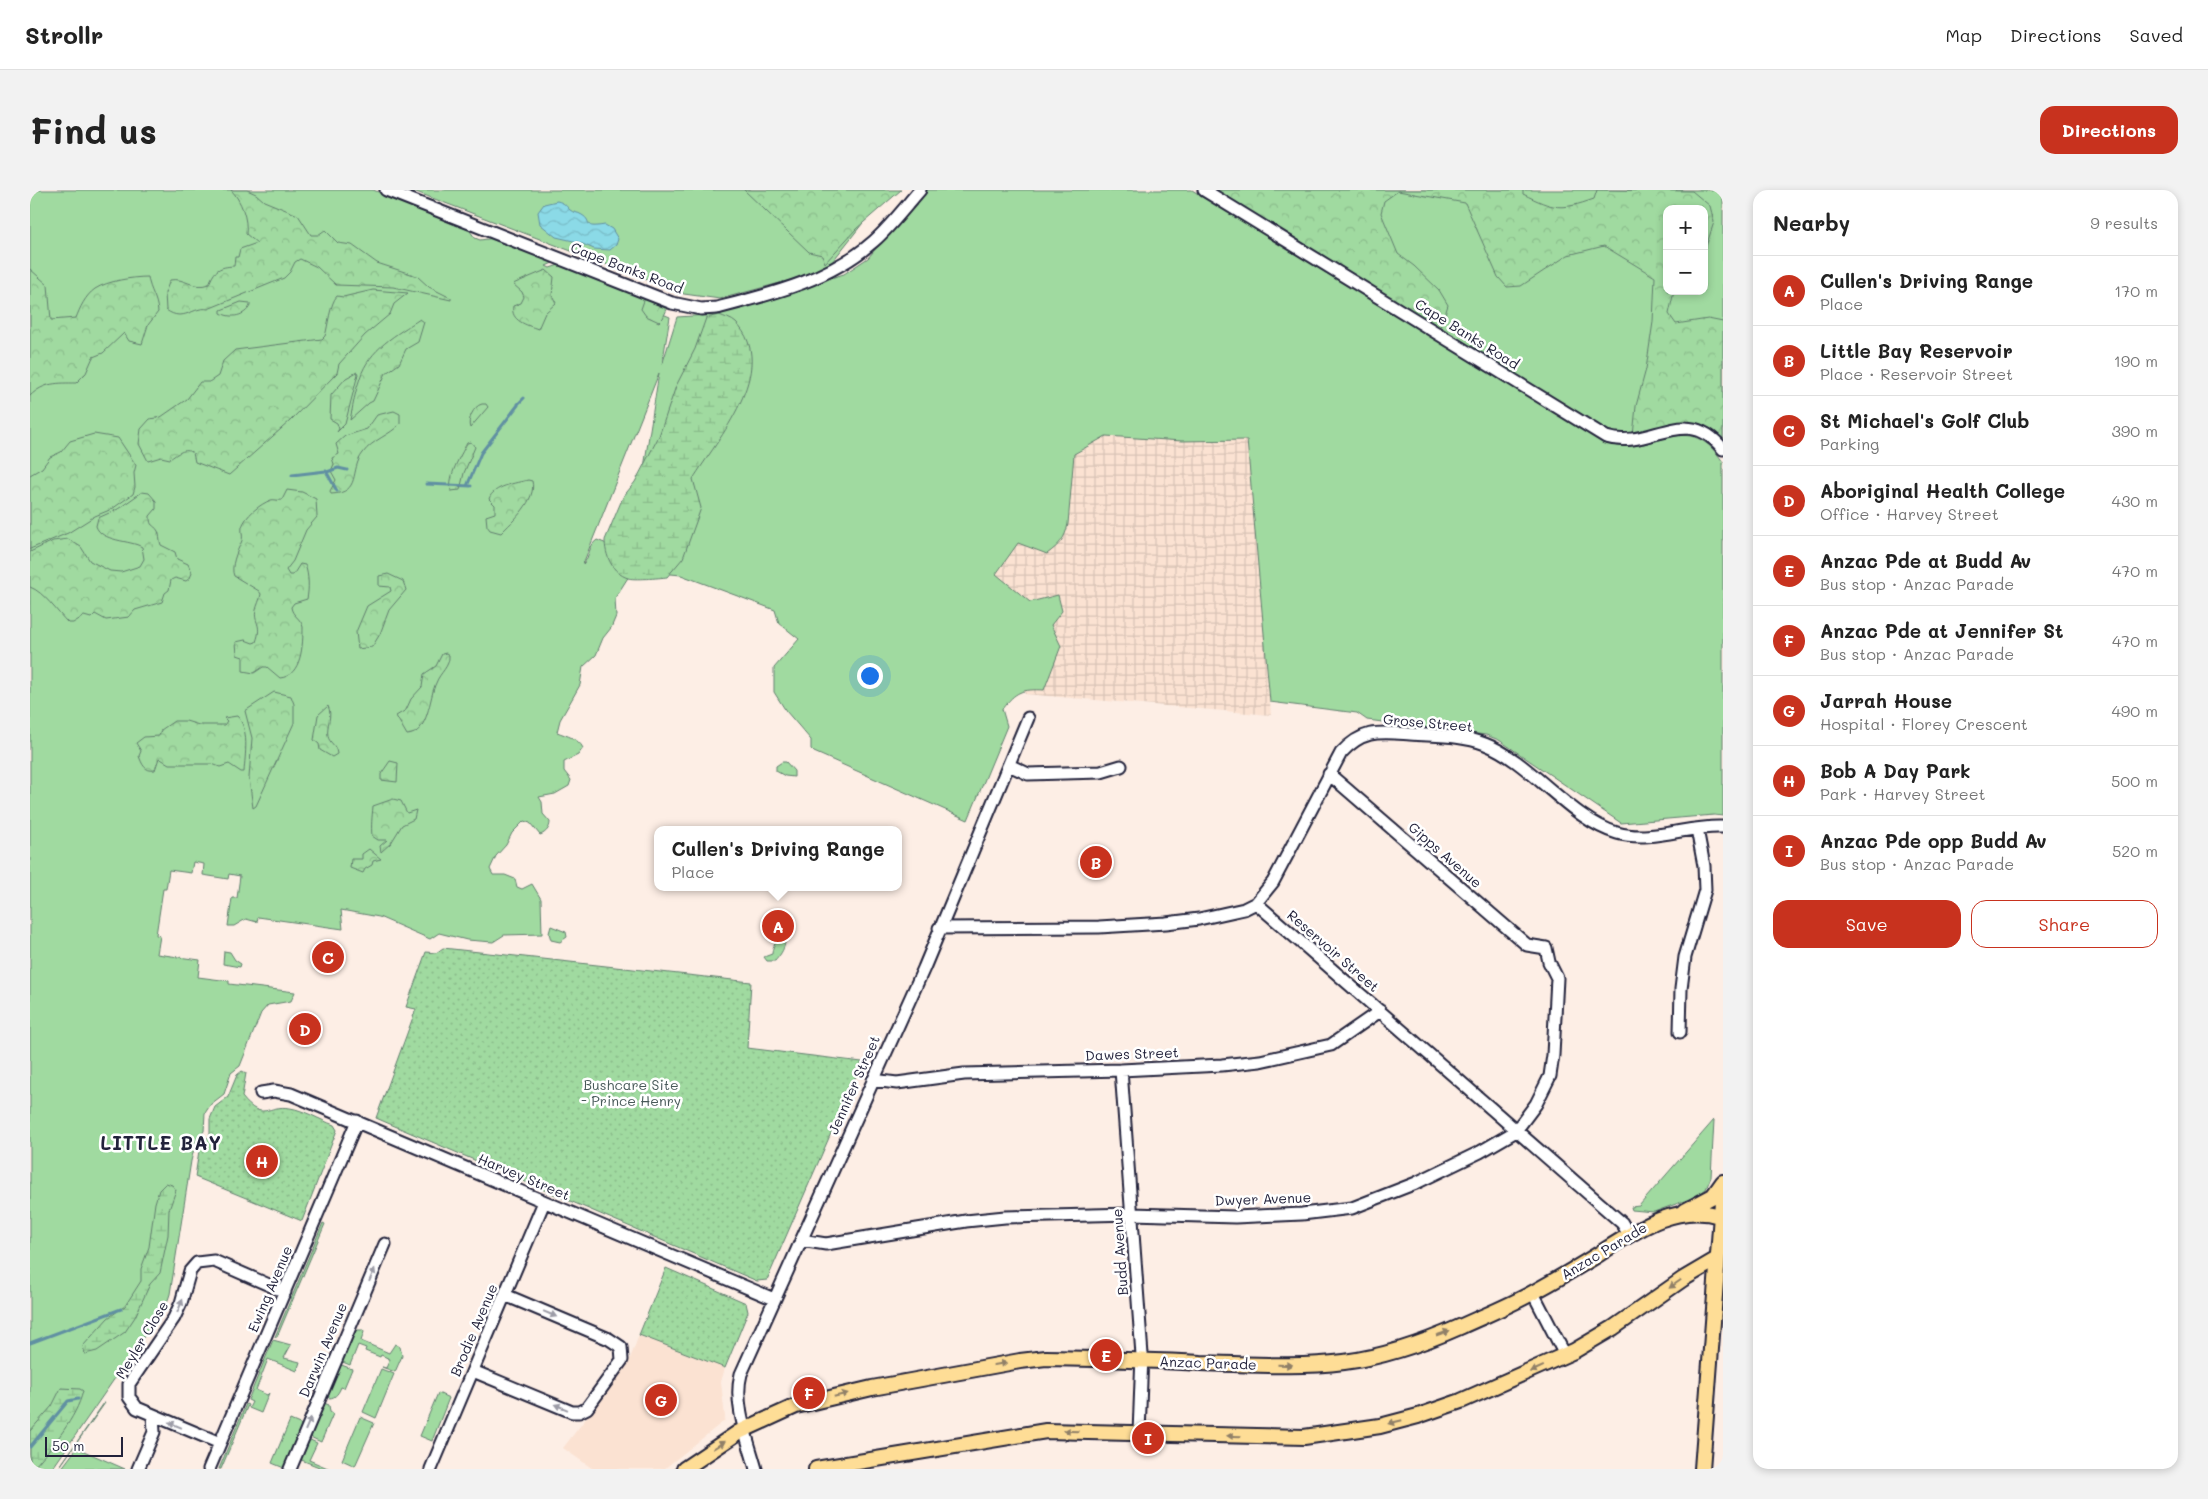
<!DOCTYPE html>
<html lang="en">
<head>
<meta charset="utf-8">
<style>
  body { margin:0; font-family:Mali,sans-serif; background:#f2f2f2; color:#222 }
  .controls { position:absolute; right:15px; top:15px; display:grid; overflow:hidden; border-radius:10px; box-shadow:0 2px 8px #0003 }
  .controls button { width:45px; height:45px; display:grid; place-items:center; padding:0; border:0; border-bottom:1px solid #e0e0e0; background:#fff; color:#222; font:25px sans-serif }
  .scale { position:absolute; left:15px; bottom:12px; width:78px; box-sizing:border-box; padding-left:5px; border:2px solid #22223b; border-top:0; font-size:14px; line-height:18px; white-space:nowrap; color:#22223b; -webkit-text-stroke:4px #fff; paint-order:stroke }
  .you { position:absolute; left:839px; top:485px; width:18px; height:18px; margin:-12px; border:4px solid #fff; border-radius:50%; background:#1a73e8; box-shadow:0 0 0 8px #1a73e833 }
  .badge { display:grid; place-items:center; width:32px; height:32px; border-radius:50%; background:#c8321e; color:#fff; font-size:16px; font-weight:700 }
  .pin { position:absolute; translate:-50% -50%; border:2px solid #fff; box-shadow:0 1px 5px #0006 }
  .popup { position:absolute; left:624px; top:636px; width:248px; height:65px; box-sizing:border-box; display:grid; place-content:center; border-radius:10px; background:#fff; filter:drop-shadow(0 1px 4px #0005); font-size:16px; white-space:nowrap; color:#767676 }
  .popup b { font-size:19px; color:#222 }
  .popup::after { content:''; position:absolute; left:50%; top:100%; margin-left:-10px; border:10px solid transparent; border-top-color:#fff }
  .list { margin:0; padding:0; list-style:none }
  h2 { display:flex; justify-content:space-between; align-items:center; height:65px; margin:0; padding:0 20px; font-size:21px }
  h2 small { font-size:16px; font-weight:400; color:#767676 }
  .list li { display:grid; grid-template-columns:32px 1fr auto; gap:15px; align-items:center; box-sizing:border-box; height:70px; padding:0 20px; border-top:1px solid #e0e0e0 }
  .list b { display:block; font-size:19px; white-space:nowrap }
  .list p { margin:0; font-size:16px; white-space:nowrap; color:#767676 }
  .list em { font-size:16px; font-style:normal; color:#767676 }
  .actions { display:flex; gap:10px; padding:15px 20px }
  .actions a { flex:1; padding:11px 0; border:1px solid #c8321e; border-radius:15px; text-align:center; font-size:18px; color:#c8321e }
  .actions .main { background:#c8321e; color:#fff }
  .map { position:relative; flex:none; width:1693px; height:1279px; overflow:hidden; border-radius:15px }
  header { display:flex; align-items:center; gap:30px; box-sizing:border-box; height:70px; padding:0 25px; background:#fff; border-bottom:1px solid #e0e0e0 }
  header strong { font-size:24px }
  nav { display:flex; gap:28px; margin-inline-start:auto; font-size:18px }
  .intro { display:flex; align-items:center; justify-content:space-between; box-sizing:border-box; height:120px; padding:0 30px }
  h1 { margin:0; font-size:35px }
  .button { padding:12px 22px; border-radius:15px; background:#c8321e; color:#fff; font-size:18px; font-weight:700 }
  main { display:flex; gap:30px; padding:0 30px }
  aside { flex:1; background:#fff; border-radius:15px; box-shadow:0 2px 8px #0003 }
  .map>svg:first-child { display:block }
</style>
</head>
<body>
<header>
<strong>Strollr</strong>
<nav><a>Map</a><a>Directions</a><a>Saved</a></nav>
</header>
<div class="intro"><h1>Find us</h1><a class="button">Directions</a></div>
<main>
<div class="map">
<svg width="1693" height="1279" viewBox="0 0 1693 1279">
  <defs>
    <pattern id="industrial-grid" width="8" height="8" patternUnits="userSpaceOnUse" patternTransform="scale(1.25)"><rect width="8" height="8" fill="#fbe2d2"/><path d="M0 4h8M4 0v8" fill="none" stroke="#d7c2b5"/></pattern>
    <pattern id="forest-crowns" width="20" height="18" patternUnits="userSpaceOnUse" patternTransform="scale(1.25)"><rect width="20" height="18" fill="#a0daa0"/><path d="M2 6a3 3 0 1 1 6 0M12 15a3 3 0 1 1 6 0" fill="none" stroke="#8abb8b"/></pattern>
    <pattern id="wetland-marsh" width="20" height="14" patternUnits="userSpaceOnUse" patternTransform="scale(1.25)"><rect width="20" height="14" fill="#a0daa0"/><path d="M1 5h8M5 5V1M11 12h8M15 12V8" fill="none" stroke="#8abb8b"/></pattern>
    <pattern id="park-dots" width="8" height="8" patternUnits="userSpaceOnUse" patternTransform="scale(1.25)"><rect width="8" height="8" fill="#a0daa0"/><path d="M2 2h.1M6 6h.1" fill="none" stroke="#8abb8b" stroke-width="1.8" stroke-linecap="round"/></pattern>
    <pattern id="water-waves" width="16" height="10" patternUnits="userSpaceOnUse" patternTransform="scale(1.25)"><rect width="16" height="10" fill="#8bdae7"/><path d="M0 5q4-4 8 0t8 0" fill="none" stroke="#78bbc7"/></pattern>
  </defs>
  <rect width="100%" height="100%" fill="#fdeee5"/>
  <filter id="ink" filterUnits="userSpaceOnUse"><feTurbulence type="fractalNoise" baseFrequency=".02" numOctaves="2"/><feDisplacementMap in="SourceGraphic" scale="10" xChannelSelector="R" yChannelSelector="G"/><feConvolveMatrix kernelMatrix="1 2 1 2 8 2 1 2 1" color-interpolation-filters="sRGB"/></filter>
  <g filter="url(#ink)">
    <path fill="#fbe2d2" d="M609,1145L695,1178L691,1192L695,1227L694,1231L634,1279H563L533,1258L598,1174Z"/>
    <path fill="url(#industrial-grid)" d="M828,87L1210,184L1226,326L1241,525L995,504Z"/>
    <path fill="#a0daa0" stroke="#617e6e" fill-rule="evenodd" d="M0,0H343L435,34L445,48L450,50L465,48L525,72L516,76L520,78L532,74L616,109L613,116L640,127L632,175L647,127L678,125L814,84L838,68L895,0H1162L1570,251C1620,274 1654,213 1693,272V626L1684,625L1591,633L1469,550L1456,545L1337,530L1327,523L1240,512L1217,250L1152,251L1076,246L1044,264L1038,334C1035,349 1029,355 1017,364L988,353L966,384L1000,412L1028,405L1032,421L1021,435L1031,456L1014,500C992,499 986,501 972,519L977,536L938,630L784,562L781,559V550L756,521L744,502V478L769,449L749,433L745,420L651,385L600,380L599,386L585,408L586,426L581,438L573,448L566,465L553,477L550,495L530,530L527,542C537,546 548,548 553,558L548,565L534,572V581L541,590L539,596L525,604L509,607L512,612L513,624L520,632C520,638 516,643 510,645L500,633L494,631L482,643L476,655L466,666L460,679L463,685H475L485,689L487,697L492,699L502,694L511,709L512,744L474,745L463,752L437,750L409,743L400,749L349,727L311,720L313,739L228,727L227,732L216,729L204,736H198L202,708H207L210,686L199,684L198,689L173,685L174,674L163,672L161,683L139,680L136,699H133L126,745L130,746L127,764L170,770L168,787L199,791V794L265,802L261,811L238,815L231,823L210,876L201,883L194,904L181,914L175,923L174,941L166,951L161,971L140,1104L137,1113L22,1279H0ZM629,183L599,372L577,354L567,350C558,356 560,367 553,374Z
      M381,0H859L798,77L761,90L690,109L654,104Z
      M1184,0H1693V251L1681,242L1601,246L1575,242ZM1637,19H1674V101H1637Z
      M752,572H756L764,581V587L755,586L746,581V576Z
      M521,736L536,742L537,747L530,752L521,750L519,743Z
      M752,739C759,752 753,762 745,771H737L734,767L742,764C742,754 749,752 749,741Z
      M194,761L200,762L205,770L211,774L210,777L193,774Z
      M1684,930L1681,987L1676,999L1665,1007L1624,1022L1602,1020L1601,1017L1609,1016Z
      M293,1033L295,1034L247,1147H245Z
      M328,1140H333L334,1142L331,1151L359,1163L365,1154L370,1157L372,1166L365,1182L352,1177L356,1178L360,1169L351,1165L350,1167L335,1161L336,1158L328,1155L320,1175L310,1171L323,1142Z
      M243,1150L261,1155L254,1168L270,1172L267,1181L238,1169L226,1200L237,1205L239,1203L231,1223L219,1218L222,1212L218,1210Z
      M309,1174L322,1179L314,1198L311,1197C309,1202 306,1208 299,1208L296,1203Z
      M351,1179L364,1184L346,1228L333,1222Z
      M408,1203L419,1208L402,1251L390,1246Z
      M74,1213H75L28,1279Z
      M294,1213L299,1215L300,1222L303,1224L291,1252L278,1246Z
      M216,1214L218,1215L191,1279H189Z
      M330,1227L344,1233L325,1276L312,1270Z
      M260,1230L272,1235L254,1278L242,1273Z
      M278,1249L287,1253L279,1270L300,1279H294L269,1269Z
      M47,1258L95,1279H31Z"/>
    <path fill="url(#forest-crowns)" stroke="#617e6e" d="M201,0H217L226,4L234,11L268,25L281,45H288L295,40L308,53L322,55L347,73L387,86L399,97L421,108V110L363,97L306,95L287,77L270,69L265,72L260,82L254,88L178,119C163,116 154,133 136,120L135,103L140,90C155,87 162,100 179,94C185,79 189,77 204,76L205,67H208L210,59L227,53L216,44C218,29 211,10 201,0Z
      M714,0H871L826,39L795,73L792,65L779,62Z
      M1184,0H1493V4C1524,19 1530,21 1564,9L1567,0L1662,1L1680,16L1684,32L1674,63V19H1637V101H1644L1639,124L1646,134L1678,129L1693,132V251L1678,240L1603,246L1606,216L1616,179L1623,132L1625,87L1574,56L1538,65L1491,96L1477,97L1468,87L1435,13L1368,1L1354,11L1351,23L1368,64L1384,76L1409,100L1418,115L1412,134L1407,139Z
      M0,79L18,95L21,130L46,128C50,118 55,106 65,99C77,91 103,87 118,87C120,101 127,107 128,122L118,135L112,154L99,151L94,143L73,163L63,167L56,183L46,193C28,193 14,192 0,206Z
      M516,80L524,87L522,105L526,113L515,123L508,139C497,135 480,131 483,116L491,113L494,107L492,102L483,94Z
      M343,100L378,103L364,114L360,124L335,145L309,174L307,183L260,231L199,285L165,272L163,263C155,257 147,264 140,269L131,267L118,271L109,254L111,239L120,229L131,227L157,209L170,192H179L188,186L193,171L205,160L292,149L295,146C298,137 300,113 307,106L313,107Z
      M616,105L638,117L633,128L629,132L616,126L611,119Z
      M211,112L220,113V116C215,126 201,129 191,123V120Z
      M390,129L394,132L388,152L376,159L369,174L356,183L343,211L339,213L320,230C323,216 325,201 330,188C339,159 367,144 390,129Z
      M327,182L328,184L315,234L307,242L309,239L307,233L300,229L301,205L316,188Z
      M452,214H456L458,217L440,238C437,231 443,216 452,214Z
      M364,221L370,224V234C360,245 342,250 333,263C319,280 332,303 301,304L300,301L306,290L301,281L304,274L302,268L309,264L306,254L315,246L337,239L347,225Z
      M64,244L88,248L106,275L104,283L105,297L103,304L82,319L65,326L38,343L0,359V285L12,278L20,267L31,262L40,251Z
      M441,252L445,257L434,283L430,300L421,301C418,285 430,267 437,253Z
      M498,290L502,291C507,310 483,331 471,343L460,340L457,336L456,326L465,323V315L459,309C463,296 486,293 498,290Z
      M257,300L272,302L286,309L287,327L276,340L263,371L256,380L259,385H263L270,374L275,375C279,385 279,399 277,409L264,413L261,417C262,426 271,428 273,437C273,454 272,486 250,488L237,477H233L224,483L213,481V467L207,465L206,452L215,450L223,453L226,452C233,433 223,433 226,420C227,415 230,410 231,404L229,401L204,386C200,377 207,361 211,353C214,347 211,343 212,337C215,326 230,314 241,310C243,309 249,311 252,310Z
      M112,302L119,303L126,311V319L120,326C120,338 123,333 128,341C130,345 129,350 131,355L145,362L147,369L158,374L162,383L160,388L156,391L145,388L141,390L139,400L135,403L132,412L105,420L99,427L76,430L65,424L61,428L54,426L43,433H38C27,422 14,402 0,397V362L23,351L38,349L51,357L60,371L80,381L91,382L110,376L114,369L112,357C101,350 71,352 66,336L68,328L88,319Z
      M358,384L373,391L376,400L359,420L350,444L342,457L328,459L326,442L337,416L361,401L360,397L349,396V386Z
      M416,463L419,465C420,477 410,482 406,493C399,507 399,544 377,545L366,526L376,520L381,509L392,497L394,484L406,476L412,464Z
      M244,502L261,506L264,514V533L226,616L223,618L219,588L222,548L215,521Z
      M298,516C303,526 296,535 298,546C299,553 306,554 307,564L302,567L290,560L289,554L284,550L288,525Z
      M207,526C220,539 215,565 214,582H211L199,574L190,577L182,574H139L129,568L125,580C115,582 112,574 109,566L111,561L106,553L114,547L129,546L131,540L144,531H156L169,535H194L197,531L194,528Z
      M360,571L368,573L367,592L351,590V584Z
      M363,609L371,611L377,623L386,620L384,629L372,635L361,653L351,662L350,656L357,650H348L342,646C341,635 342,628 343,616Z
      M339,659L351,669L343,671L342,675L335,679L333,683L320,678L321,669H332V664Z"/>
    <path fill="url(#wetland-marsh)" stroke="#617e6e" d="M689,125C694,127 702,129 706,133C750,178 687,250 663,289L671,318L653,368L637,387C629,388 603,390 598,388C582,383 575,365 575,350L593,307L605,292L629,246L646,196L665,159L676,128Z
      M136,993L142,995L146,1000L139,1020L138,1045L130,1083L120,1094L105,1127L95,1142L67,1161L55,1164L53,1156L78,1128L95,1116L111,1091V1079L119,1057L125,1013L129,1000Z
      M31,1198L50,1199L53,1201C46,1229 23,1255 5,1276L0,1279V1241L22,1216Z"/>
    <path fill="url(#park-dots)" stroke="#617e6e" d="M413,758L721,792L717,858L832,872L737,1090L727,1091L346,928L386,819L376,817L396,762L406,763Z
      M212,881L216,883L212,907C233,933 237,914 260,918C274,920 290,930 304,935L307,940L272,1031L165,987L170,954L180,946V929L185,917L198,907L207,885Z
      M636,1078L716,1113L718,1122L695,1178L609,1145Z"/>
    <path fill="url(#water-waves)" stroke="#6190a2" d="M527,11C535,13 535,15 540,20C543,23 548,22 552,25C564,32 551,39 575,35L582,39L588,49L586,55L580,60L564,59L548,52L526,47L510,34L508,22L514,14Z"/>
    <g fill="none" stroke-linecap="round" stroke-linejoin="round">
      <path stroke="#6190a2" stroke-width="3" d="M488,214L494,208
        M297,282L308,278L317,280
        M262,285L296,281L307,301
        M396,294L441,296
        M437,296L451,263L488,215
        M0,1153L91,1119
        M0,1257L38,1211L48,1209"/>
      <g stroke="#22223b" stroke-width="15">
        <path id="minor" d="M356,0L642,113L671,119L687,118C742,104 800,90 844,51C861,36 875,17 890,0
          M1174,0L1576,247C1621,261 1655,212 1693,259
          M979,575L998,584L1071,582L1091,576
          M1226,713L1592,1033L1598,1043
          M909,738L1069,737L1136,733L1169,729L1214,719L1226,713L1243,692L1311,563C1333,539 1349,542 1380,544C1404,546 1432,545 1455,554C1500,571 1541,630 1587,643C1622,653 1658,635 1693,637
          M1650,842L1651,799L1655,767L1675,700L1674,676L1667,639
          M1091,880L1112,1165L1109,1243
          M843,890L867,893L934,884L1091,880L1192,875L1230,871L1301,855L1350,821
          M231,903L244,901L261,904L744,1109
          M771,1050L796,1054L936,1031L975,1027L1102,1024L1205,1027L1272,1024L1322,1018L1386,993L1450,962L1481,944L1491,934L1506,914L1520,886L1523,865L1527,788L1519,772L1516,758L1497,755L1299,584
          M1503,1103L1535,1165
          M443,1181L542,1222H549L557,1218L592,1170L591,1157L579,1149L475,1105
          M190,1253L107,1218L99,1207V1194L144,1128L151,1113L160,1081L167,1073L184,1071L255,1102
          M108,1279L124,1242L123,1225
          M179,1279L327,931
          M260,1279L355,1054
          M401,1279L514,1012
          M726,1279C718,1250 703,1213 711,1184L894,778L998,528"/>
      </g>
      <g stroke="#22223b" stroke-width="18">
        <path id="major" d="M1655,1021L1683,1006L1693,992
          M654,1279L709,1242L766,1216L842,1198L990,1171L1016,1168C1068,1169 1119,1170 1171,1173C1218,1174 1266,1178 1314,1172C1354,1167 1396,1152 1432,1136C1456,1125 1481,1115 1504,1102C1526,1090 1548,1077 1569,1064C1605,1041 1646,1012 1690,1026
          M786,1279L1016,1241L1274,1247L1350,1236L1388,1226L1431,1211L1544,1161L1583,1138L1653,1089L1687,1069
          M1672,1279L1693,998"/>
      </g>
      <use href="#minor" stroke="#fff" stroke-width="11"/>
      <use href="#major" stroke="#fedd96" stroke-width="14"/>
    </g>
    <defs><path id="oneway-solid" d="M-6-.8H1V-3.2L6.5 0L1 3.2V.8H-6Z" transform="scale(1.25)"/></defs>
    <g fill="#9c9ca7">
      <use href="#oneway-solid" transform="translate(342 1085) rotate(-67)"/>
      <use href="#oneway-solid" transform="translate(150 1116) rotate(-68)"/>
      <use href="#oneway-solid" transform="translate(520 1124) rotate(23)"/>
      <use href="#oneway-solid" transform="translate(531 1217) rotate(-158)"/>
      <use href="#oneway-solid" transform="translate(278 1234) rotate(-67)"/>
      <use href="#oneway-solid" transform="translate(145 1235) rotate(-157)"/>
    </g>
    <g fill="#908068">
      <use href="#oneway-solid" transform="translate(1645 1094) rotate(145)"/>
      <use href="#oneway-solid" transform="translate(1413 1143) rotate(-19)"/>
      <use href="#oneway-solid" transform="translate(970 1174) rotate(-10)"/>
      <use href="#oneway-solid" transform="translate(1255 1175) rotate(1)"/>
      <use href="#oneway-solid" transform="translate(1507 1179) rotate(155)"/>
      <use href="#oneway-solid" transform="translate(811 1205) rotate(-14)"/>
      <use href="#oneway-solid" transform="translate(1365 1232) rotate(166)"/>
      <use href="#oneway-solid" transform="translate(1041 1241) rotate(-179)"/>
      <use href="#oneway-solid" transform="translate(1204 1246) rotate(-178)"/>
      <use href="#oneway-solid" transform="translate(689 1255) rotate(-32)"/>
    </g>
  </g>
  <g text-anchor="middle" stroke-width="5" stroke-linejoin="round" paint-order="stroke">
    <g font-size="14" fill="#22223b" stroke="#fff">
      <text transform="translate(597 78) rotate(21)" y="5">Cape Banks Road</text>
      <text transform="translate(1437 144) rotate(32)" y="5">Cape Banks Road</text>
      <text transform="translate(1398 533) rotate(5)" y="5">Grose Street</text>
      <text transform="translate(1415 665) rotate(41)" y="5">Gipps Avenue</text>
      <text transform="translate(1303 761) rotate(41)" y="5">Reservoir Street</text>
      <text transform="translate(1102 864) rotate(-2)" y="5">Dawes Street</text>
      <text transform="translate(824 895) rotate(-66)" y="5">Jennifer Street</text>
      <text transform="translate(494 987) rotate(23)" y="5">Harvey Street</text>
      <text transform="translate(1233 1009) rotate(-2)" y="5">Dwyer Avenue</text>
      <text transform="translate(1574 1061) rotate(-31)" y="5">Anzac Parade</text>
      <text transform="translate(1090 1062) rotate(-94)" y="5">Budd Avenue</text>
      <text transform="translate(240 1099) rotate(-67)" y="5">Ewing Avenue</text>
      <text transform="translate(444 1140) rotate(-67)" y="5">Brodie Avenue</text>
      <text transform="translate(112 1150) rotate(-59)" y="5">Meyler Close</text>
      <text transform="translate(293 1160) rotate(-67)" y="5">Darwin Avenue</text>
      <text transform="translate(1178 1173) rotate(2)" y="5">Anzac Parade</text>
    </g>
    <g font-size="14" fill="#485959" stroke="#fff">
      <text x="601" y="900">Bushcare Site<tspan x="601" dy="16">- Prince Henry</tspan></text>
    </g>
    <g font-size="19" font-weight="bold" letter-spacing="1" fill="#22223b" stroke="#fff">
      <text x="131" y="960">LITTLE BAY</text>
    </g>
  </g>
</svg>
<div class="controls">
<button>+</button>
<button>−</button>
</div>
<div class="scale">50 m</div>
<div class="you"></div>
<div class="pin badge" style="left:748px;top:736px">A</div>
<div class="popup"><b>Cullen's Driving Range</b>Place</div>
<div class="pin badge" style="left:1066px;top:672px">B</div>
<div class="pin badge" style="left:298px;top:767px">C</div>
<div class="pin badge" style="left:275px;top:839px">D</div>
<div class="pin badge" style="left:1076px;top:1165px">E</div>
<div class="pin badge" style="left:779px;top:1203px">F</div>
<div class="pin badge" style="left:631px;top:1210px">G</div>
<div class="pin badge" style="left:232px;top:971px">H</div>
<div class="pin badge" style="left:1118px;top:1248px">I</div>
</div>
<aside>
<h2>Nearby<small>9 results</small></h2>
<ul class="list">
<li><span class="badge">A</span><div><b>Cullen's Driving Range</b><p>Place</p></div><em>170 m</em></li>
<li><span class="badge">B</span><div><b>Little Bay Reservoir</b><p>Place · Reservoir Street</p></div><em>190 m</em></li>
<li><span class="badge">C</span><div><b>St Michael's Golf Club</b><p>Parking</p></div><em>390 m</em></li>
<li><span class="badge">D</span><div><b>Aboriginal Health College</b><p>Office · Harvey Street</p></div><em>430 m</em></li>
<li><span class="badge">E</span><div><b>Anzac Pde at Budd Av</b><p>Bus stop · Anzac Parade</p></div><em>470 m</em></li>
<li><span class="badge">F</span><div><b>Anzac Pde at Jennifer St</b><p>Bus stop · Anzac Parade</p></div><em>470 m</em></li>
<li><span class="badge">G</span><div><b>Jarrah House</b><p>Hospital · Florey Crescent</p></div><em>490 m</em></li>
<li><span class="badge">H</span><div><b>Bob A Day Park</b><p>Park · Harvey Street</p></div><em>500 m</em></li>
<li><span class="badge">I</span><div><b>Anzac Pde opp Budd Av</b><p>Bus stop · Anzac Parade</p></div><em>520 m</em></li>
</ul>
<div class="actions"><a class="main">Save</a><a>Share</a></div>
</aside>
</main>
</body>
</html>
